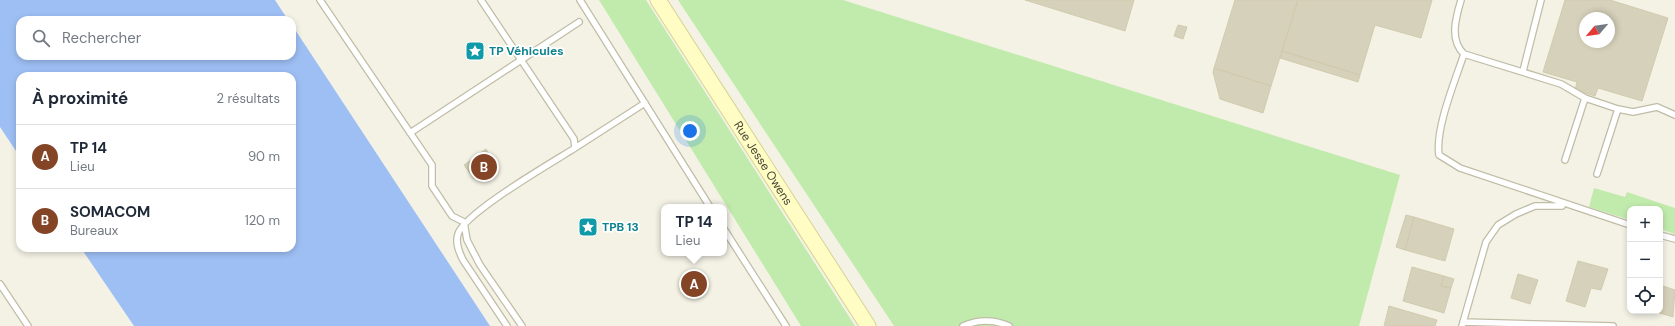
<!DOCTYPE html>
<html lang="fr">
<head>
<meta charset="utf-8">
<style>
  body { margin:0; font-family:"DM Sans",sans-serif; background:#f6f6f7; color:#1f2937 }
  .controls { position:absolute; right:12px; bottom:12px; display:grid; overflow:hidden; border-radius:8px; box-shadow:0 2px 6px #0003 }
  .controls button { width:36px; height:36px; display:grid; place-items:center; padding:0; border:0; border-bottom:1px solid #e0e1e3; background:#fff; color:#1f2937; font:20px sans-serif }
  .compass { position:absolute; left:1579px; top:12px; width:36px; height:36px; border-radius:50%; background:#fff; box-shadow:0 2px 6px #0003; rotate:241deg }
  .you { position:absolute; left:690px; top:131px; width:14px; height:14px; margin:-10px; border:3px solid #fff; border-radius:50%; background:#1a73e8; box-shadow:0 0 0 6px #1a73e833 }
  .badge { display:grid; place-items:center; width:26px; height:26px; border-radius:50%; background:#844426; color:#fff; font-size:13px; font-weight:700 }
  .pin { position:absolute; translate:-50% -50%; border:2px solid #fff; box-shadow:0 1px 4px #0006 }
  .popup { position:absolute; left:661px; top:204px; width:66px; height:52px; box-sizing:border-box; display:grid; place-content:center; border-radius:8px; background:#fff; filter:drop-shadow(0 1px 3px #0005); font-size:13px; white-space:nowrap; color:#747a83 }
  .popup b { font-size:15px; color:#1f2937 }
  .popup::after { content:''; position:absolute; left:50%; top:100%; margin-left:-8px; border:8px solid transparent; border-top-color:#fff }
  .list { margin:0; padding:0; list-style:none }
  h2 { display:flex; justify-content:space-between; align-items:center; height:52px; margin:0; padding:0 16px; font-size:17px }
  h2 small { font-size:13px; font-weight:400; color:#747a83 }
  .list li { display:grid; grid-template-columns:26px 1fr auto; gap:12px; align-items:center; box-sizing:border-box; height:64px; padding:0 16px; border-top:1px solid #e0e1e3 }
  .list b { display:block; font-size:15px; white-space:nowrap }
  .list p { margin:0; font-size:13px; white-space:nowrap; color:#747a83 }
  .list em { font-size:13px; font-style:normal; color:#747a83 }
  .icon { flex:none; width:22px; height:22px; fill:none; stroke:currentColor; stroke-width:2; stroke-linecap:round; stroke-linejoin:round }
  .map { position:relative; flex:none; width:1675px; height:326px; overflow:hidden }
  .search { position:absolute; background:#fff; box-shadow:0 2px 6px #0003; left:16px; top:16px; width:280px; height:44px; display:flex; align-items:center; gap:10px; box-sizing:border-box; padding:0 14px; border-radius:12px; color:#747a83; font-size:15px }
  .panel { position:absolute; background:#fff; box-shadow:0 2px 6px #0003; left:16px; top:72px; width:280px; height:180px; border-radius:12px }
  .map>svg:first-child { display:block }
</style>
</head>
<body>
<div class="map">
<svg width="1675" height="326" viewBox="0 0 1675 326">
  <rect width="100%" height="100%" fill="#f4f2e5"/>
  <path fill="#c1ebac" d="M599,0H646L855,326H801Z
    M678,0H843L1400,175L1359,326H894Z
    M1594,188L1625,197L1627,192L1675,208V234L1660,229V209H1630V220L1589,207Z"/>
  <path fill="#9ebff4" d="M0,0H275L288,20H20V56H292V25L490,326H134L81,248H292V76H20V157L0,127Z"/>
  <path fill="#d6d1ba" stroke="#d1cbad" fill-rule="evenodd" d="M1025,0H1134L1125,31Z
    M1235,0H1298L1271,86L1214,68Z
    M1298,0H1432L1421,38L1375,25L1360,75L1282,51Z
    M1565,0H1610L1668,18L1642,101L1598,88L1595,96L1575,90L1577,82L1543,72ZM1585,18H1609V42H1585Z
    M1178,25L1187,27L1183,39L1174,36Z
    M1282,51L1360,75L1358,82L1280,58Z
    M1214,68L1271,86L1263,113L1220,99L1213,72Z
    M486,149L490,156L473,169L479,176L474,179L464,165Z
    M490,156L496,164L479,176L473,169Z
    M1406,215L1414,217L1405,250L1396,247Z
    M1414,217L1454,229L1445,261L1405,250Z
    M1578,261L1608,269L1601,290L1591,288L1585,307L1566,301Z
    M1412,267L1444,276L1441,286L1451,288L1444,313L1403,301Z
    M1518,274L1538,280L1530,304L1511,298Z
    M1444,276L1454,279L1451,288L1441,286Z
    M1660,285L1675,290L1673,317L1653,311H1660Z
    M1389,306L1437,320L1435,326H1384Z"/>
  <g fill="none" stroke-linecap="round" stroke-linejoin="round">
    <g stroke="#c0bda7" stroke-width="8">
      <path id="lane" d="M320,0L432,165V186L452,216L464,222L467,240L480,265L522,326
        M481,0L574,139L575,148C553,162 464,213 458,234C455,243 459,252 463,260L507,326
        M580,0L710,207
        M1461,0C1456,17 1449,40 1464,54
        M1523,71L1541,0
        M410,133L579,22
        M575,148L645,103
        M1565,160L1585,98
        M1597,174L1618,109
        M1630,225L1460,168L1439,155C1435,129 1455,81 1464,54L1561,84L1585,98L1618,109L1633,112L1657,107L1675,115
        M724,229L786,326
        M1660,235L1675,239
        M0,284L28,326
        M1463,322L1613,326
        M963,326C979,319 993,319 1009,326
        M1462,326L1486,242L1498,225L1516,214L1535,206H1562"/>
    </g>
    <g stroke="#d7d392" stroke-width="17">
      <g id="secondary">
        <path id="s1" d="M658,0L868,326"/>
      </g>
    </g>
    <use href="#lane" stroke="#fff" stroke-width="5.5"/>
    <use href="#secondary" stroke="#fffdc4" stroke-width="15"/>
  </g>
  <defs>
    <g id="sight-square" transform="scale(1)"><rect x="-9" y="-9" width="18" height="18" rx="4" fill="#0f9aa8" stroke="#fff"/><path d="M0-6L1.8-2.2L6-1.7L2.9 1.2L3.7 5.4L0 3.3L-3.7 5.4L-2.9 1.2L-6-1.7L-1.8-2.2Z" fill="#fff"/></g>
  </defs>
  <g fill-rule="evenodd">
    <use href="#sight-square" x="475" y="51"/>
    <use href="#sight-square" x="588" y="227"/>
  </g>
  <g text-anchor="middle" stroke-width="3.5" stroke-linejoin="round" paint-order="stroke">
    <g font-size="12" font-weight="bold" fill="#0d838f" stroke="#fff" text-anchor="start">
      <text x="489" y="55">TP Véhicules</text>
      <text x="602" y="231">TPB 13</text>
    </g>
    <g font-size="12" fill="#474334" stroke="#fff">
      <text dy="4" stroke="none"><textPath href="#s1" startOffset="194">Rue Jesse Owens</textPath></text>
    </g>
  </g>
</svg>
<div class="controls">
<button>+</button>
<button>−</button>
<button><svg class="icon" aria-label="locate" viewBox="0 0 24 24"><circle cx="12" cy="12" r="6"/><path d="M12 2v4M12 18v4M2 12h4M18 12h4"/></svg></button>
</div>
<svg class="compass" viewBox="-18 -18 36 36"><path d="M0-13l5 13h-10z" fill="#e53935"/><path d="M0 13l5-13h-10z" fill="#747a83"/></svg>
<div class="you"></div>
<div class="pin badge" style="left:694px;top:284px">A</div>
<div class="popup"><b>TP 14</b>Lieu</div>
<div class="pin badge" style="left:484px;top:167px">B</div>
<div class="search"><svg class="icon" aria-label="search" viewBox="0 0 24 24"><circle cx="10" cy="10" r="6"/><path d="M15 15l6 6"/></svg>Rechercher</div>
<section class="panel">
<h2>À proximité<small>2 résultats</small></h2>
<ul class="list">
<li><span class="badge">A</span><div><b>TP 14</b><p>Lieu</p></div><em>90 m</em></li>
<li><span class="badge">B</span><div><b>SOMACOM</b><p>Bureaux</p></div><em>120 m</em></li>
</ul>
</section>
</div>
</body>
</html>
